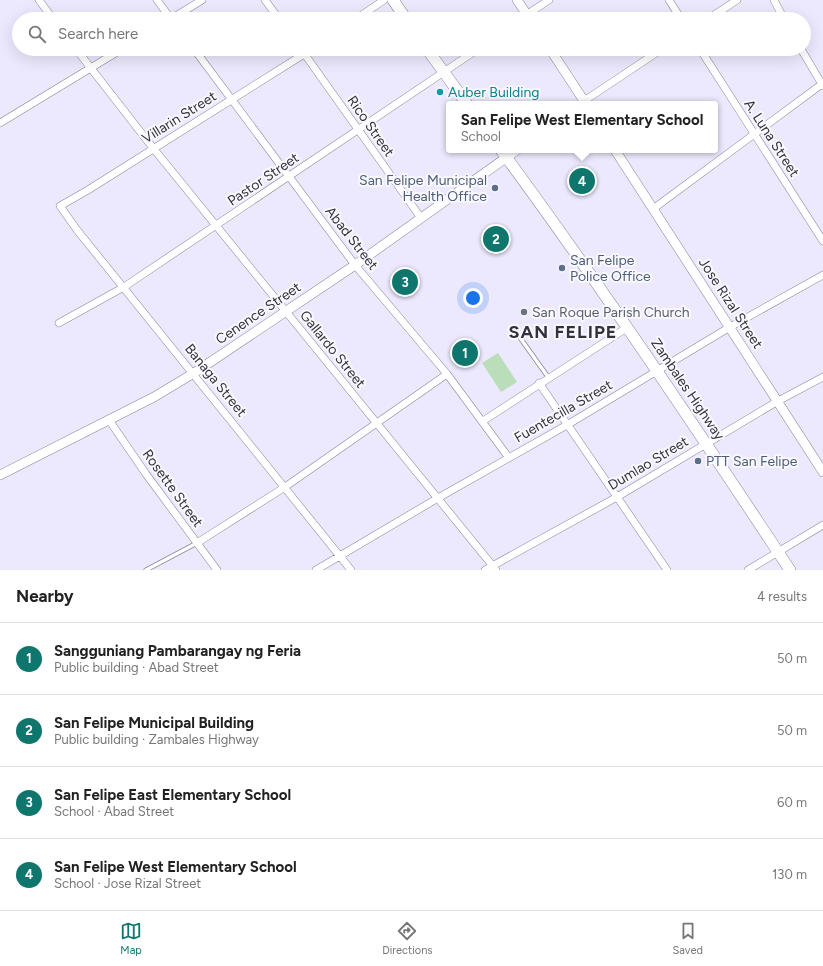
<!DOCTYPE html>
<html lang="en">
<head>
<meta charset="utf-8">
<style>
  body { margin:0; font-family:Figtree,sans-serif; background:#f2f2f2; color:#222 }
  .you { position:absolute; left:473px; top:298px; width:14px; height:14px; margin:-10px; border:3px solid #fff; border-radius:50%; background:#1a73e8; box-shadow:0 0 0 6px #1a73e833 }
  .badge { display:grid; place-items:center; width:26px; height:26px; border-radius:50%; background:#0f766e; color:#fff; font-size:13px; font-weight:700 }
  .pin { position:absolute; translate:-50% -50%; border:2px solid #fff; box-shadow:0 1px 4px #0006 }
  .popup { position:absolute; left:446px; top:101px; width:272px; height:52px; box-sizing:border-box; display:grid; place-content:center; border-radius:4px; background:#fff; filter:drop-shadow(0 1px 3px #0005); font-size:13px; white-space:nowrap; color:#767676 }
  .popup b { font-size:15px; color:#222 }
  .popup::after { content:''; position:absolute; left:50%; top:100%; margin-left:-8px; border:8px solid transparent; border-top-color:#fff }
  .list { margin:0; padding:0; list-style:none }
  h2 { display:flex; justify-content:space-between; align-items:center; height:52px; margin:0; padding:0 16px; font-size:17px }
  h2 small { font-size:13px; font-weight:400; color:#767676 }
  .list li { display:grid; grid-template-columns:26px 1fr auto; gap:12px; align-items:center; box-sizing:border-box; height:72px; padding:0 16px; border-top:1px solid #e0e0e0 }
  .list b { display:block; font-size:15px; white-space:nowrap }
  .list p { margin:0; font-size:13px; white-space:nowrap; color:#767676 }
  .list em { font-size:13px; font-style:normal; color:#767676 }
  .icon { flex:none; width:22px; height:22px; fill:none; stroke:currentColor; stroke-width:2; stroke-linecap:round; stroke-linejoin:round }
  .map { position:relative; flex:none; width:823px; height:570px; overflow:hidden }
  .search { position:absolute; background:#fff; box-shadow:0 4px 16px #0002; left:12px; right:12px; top:12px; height:44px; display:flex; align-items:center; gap:10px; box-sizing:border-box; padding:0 14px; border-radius:22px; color:#767676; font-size:15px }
  .sheet { height:340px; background:#fff }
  nav { display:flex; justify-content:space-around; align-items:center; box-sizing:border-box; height:56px; border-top:1px solid #e0e0e0; background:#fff; font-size:11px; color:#767676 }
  nav a { display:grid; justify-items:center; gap:2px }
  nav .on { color:#0f766e }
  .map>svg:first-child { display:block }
</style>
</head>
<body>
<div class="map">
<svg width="823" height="570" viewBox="0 0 823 570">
  <rect width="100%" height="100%" fill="#ece9fe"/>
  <path fill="#badeb9" d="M498,353L517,382L501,392L482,363Z"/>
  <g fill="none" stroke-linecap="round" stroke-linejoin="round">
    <g stroke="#87849c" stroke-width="5">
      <path id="service" d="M521,339L548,377
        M146,570L197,543"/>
    </g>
    <g stroke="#87849c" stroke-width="8">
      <path id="minor" d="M39,0L53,19
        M157,0L171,19
        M265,0L279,19
        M669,0L681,19
        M774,0L784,19
        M171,19L202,0
        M356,19L384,0
        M520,19L549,0
        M708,19L737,0
        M76,49L153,148L496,570
        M194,49L355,265L447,374L509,458
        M301,49L421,218
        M312,49L88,190L60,206L77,230L351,570
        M700,49L823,241
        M801,49L823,86
        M584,101L662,49
        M0,123L122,49
        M653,209L822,84
        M59,323L124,287L478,49
        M539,383L667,570
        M109,420L146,474L217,570
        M483,421L628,327
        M197,543L285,487L447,374
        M316,570L438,498L567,425L730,327L823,275
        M485,570L617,497L778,401L823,377
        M748,570L823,525"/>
    </g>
    <g stroke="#87849c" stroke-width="10">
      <path id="tertiary" d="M517,0L530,19
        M550,49L586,104
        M615,150L823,472
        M0,475L154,397L194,373L355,265L517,150"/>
    </g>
    <g stroke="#87849c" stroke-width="12">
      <path id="primary" d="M393,0L406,19
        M427,49L467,104
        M501,150C602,287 696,428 790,570"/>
    </g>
    <use href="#service" stroke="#fff" stroke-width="3.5"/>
    <use href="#minor" stroke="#fff" stroke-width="7"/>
    <use href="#tertiary" stroke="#fff" stroke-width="9"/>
    <use href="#primary" stroke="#fff" stroke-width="11"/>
  </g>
  <circle fill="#0f9aa8" stroke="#f9f8fe" stroke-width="1.5" cx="440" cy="92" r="4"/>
  <g fill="#5c6f8a" stroke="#f9f8fe" stroke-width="1.5">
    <circle cx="495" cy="188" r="4"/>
    <circle cx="562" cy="268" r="4"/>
    <circle cx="698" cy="461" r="4"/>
  </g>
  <circle fill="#6b7280" stroke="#f9f8fe" stroke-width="1.5" cx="524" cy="312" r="4"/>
  <g text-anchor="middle" stroke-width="4" stroke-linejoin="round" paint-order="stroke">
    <g font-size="14" fill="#0d838f" stroke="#f9f8fe" text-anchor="start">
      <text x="448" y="97">Auber Building</text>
    </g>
    <g font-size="14" fill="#33323c" stroke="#f9f8fe">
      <text transform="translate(179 117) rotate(-32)" y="5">Villarin Street</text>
      <text transform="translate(371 126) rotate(55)" y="5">Rico Street</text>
      <text transform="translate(772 138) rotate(57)" y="5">A. Luna Street</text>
      <text transform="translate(263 179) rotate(-34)" y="5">Pastor Street</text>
      <text transform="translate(352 238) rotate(52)" y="5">Abad Street</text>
      <text transform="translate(731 303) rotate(57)" y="5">Jose Rizal Street</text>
      <text transform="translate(258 313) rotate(-34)" y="5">Cenence Street</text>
      <text transform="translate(333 349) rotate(51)" y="5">Gallardo Street</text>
      <text transform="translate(216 380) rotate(51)" y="5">Banaga Street</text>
      <text transform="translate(688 389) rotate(56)" y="5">Zambales Highway</text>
      <text transform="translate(563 411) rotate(-30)" y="5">Fuentecilla Street</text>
      <text transform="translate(648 463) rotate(-31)" y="5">Dumlao Street</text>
      <text transform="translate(173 488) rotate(54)" y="5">Rosette Street</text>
    </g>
    <g font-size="14" fill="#4e5e75" stroke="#f9f8fe" text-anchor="start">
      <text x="487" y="185" text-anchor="end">San Felipe Municipal<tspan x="487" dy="16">Health Office</tspan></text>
      <text x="570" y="265">San Felipe<tspan x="570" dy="16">Police Office</tspan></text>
      <text x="706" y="466">PTT San Felipe</text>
    </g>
    <g font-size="14" fill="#5b616d" stroke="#f9f8fe" text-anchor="start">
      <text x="532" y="317">San Roque Parish Church</text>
    </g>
    <g font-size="18" font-weight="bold" letter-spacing="1" fill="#33323c" stroke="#f9f8fe">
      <text x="563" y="338">SAN FELIPE</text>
    </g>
  </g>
</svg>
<div class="you"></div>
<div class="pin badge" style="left:465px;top:353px">1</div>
<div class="pin badge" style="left:496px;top:239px">2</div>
<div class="pin badge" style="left:405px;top:282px">3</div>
<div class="pin badge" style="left:582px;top:181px">4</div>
<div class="popup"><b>San Felipe West Elementary School</b>School</div>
<div class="search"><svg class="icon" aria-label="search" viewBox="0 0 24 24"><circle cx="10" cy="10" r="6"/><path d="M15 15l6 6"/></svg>Search here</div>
</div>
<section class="sheet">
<h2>Nearby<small>4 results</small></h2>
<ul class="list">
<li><span class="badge">1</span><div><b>Sangguniang Pambarangay ng Feria</b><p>Public building · Abad Street</p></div><em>50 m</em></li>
<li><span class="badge">2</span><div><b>San Felipe Municipal Building</b><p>Public building · Zambales Highway</p></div><em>50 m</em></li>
<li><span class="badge">3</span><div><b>San Felipe East Elementary School</b><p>School · Abad Street</p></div><em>60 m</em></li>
<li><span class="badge">4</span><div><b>San Felipe West Elementary School</b><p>School · Jose Rizal Street</p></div><em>130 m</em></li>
</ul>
</section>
<nav>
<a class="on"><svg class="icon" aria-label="map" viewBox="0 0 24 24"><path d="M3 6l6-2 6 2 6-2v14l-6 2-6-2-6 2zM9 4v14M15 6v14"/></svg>Map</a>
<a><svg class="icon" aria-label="directions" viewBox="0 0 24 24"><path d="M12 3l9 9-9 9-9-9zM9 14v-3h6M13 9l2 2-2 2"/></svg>Directions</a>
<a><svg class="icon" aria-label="saved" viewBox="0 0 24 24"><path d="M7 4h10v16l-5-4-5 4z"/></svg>Saved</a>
</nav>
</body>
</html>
